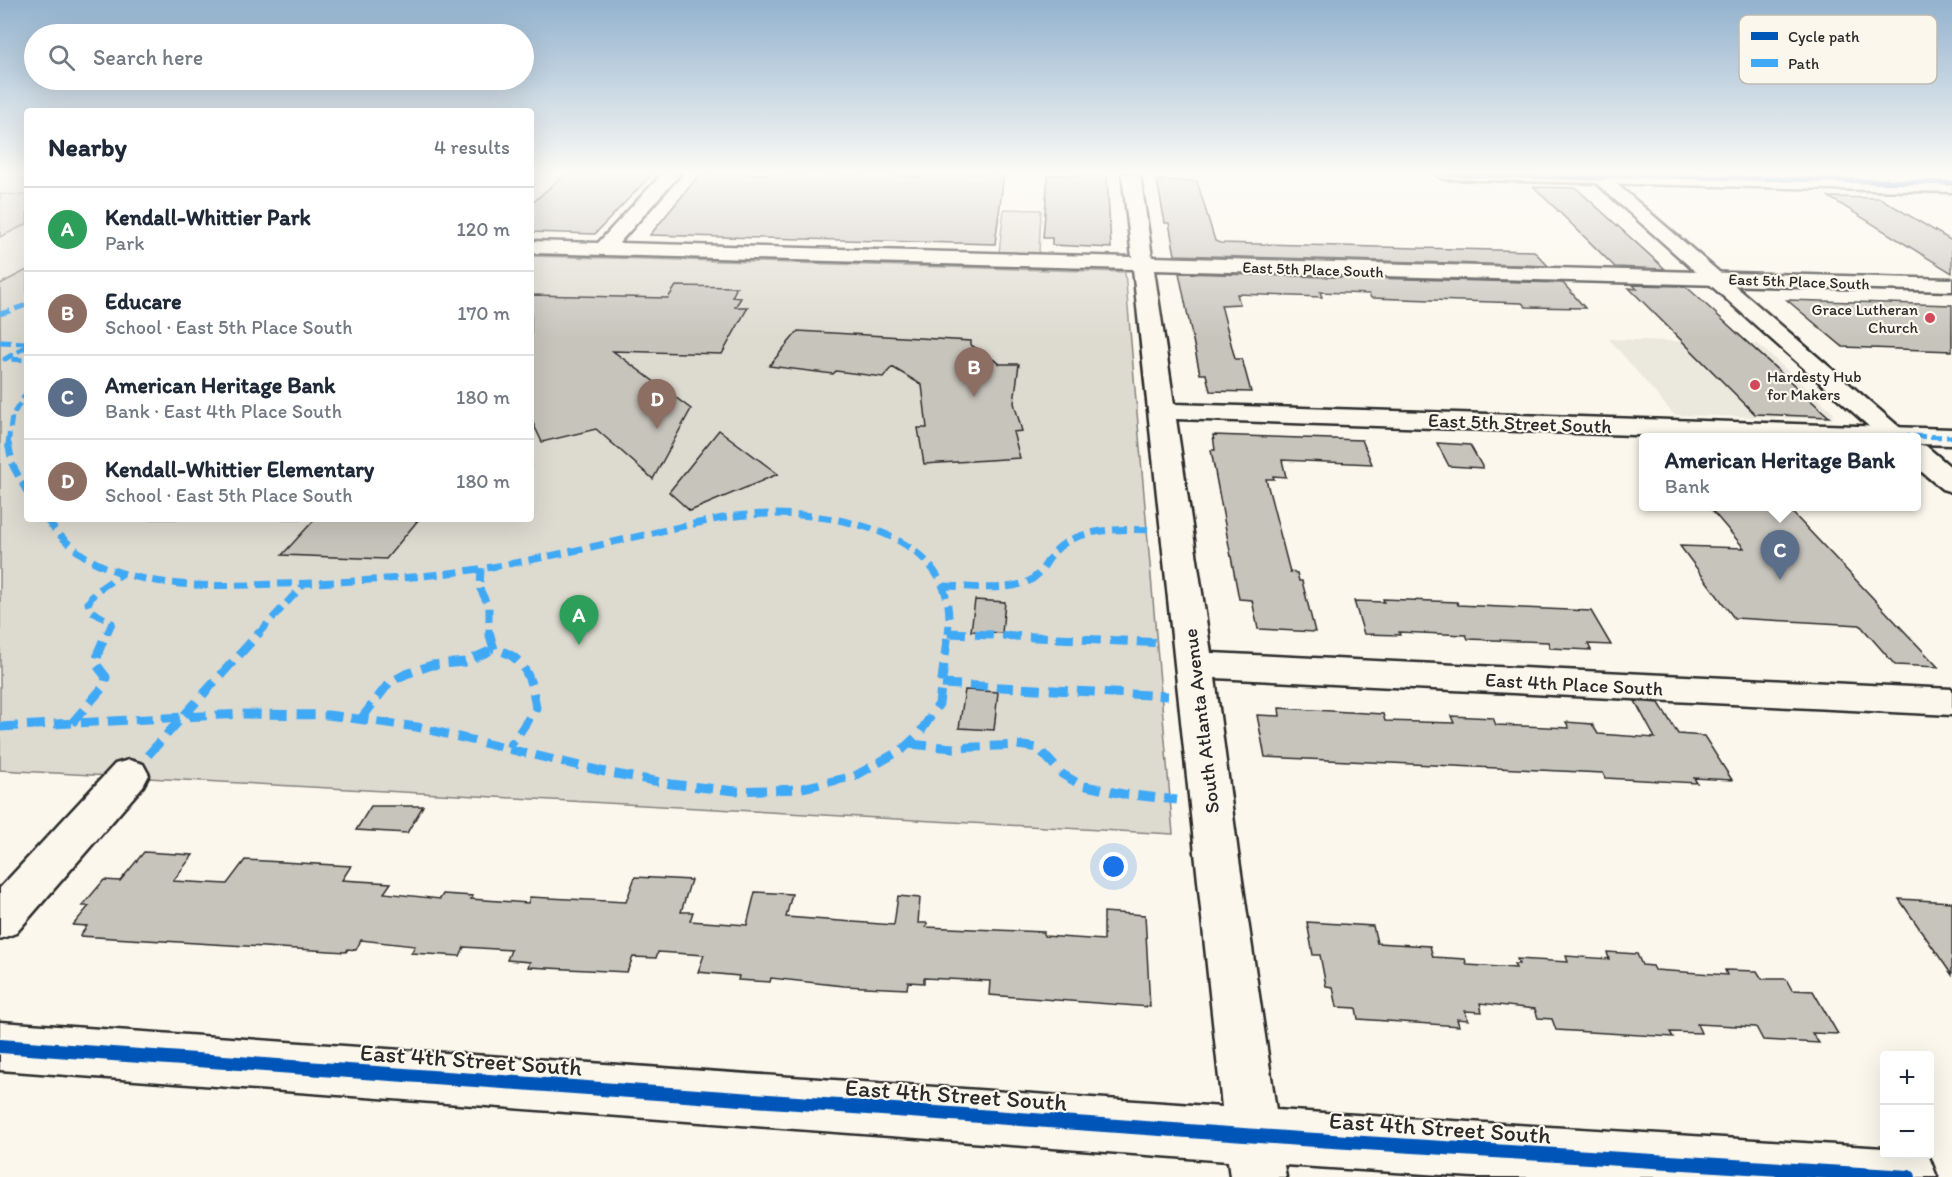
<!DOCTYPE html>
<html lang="en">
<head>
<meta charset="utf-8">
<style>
  body { margin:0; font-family:Itim,sans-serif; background:#f6f6f7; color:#1f2937 }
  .controls { position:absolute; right:18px; bottom:18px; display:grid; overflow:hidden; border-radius:6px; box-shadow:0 6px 24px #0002 }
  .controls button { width:54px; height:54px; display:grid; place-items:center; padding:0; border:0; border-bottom:2px solid #e0e1e3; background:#fff; color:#1f2937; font:30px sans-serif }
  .you { position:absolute; left:1114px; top:867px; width:21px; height:21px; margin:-15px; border:4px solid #fff; border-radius:50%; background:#1a73e8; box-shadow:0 0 0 9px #1a73e833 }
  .badge { display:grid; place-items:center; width:39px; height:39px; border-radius:50%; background:#1a73e8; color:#fff; font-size:20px; font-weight:700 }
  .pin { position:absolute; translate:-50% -50px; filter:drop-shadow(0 2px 3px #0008) }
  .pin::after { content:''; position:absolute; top:32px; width:21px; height:18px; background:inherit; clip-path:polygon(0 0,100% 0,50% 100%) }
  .popup { position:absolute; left:1639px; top:433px; width:282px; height:78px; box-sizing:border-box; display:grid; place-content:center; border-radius:6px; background:#fff; filter:drop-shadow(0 2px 4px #0005); font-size:20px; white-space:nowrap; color:#747a83 }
  .popup b { font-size:22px; color:#1f2937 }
  .popup::after { content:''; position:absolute; left:50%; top:100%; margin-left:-12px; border:12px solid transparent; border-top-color:#fff }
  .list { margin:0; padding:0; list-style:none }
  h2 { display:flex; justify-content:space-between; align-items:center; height:78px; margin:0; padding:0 24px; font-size:26px }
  h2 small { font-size:20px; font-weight:400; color:#747a83 }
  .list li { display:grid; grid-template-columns:39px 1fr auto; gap:18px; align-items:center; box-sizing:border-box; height:84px; padding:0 24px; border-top:2px solid #e0e1e3 }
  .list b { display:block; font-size:22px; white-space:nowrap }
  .list p { margin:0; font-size:20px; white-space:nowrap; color:#747a83 }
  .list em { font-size:20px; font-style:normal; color:#747a83 }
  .icon { flex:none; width:33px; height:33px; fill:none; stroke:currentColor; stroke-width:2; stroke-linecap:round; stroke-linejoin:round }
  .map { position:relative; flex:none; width:1952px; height:1177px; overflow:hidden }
  .search { position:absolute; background:#fff; box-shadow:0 6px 24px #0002; left:24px; top:24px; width:510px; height:66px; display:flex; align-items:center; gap:15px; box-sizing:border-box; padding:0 21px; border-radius:33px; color:#747a83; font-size:22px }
  .panel { position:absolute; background:#fff; box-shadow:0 6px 24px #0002; left:24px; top:108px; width:510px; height:414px; border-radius:6px }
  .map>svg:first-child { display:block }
</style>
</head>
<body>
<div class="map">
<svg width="1952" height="1177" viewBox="0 0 1952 1177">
  <rect width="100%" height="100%" fill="#fbf7ec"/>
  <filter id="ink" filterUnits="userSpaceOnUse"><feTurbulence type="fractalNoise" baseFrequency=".0167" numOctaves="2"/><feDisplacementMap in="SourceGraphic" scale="12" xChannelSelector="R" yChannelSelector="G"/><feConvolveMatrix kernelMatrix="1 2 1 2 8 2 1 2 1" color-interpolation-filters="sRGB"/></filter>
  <g filter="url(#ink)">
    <path fill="#ebe8de" d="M0,174H27V270L0,284Z
      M1687,174H1895L1905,179Z
      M1609,339L1758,344L1833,412L1832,419L1674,415Z"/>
    <path fill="#dddad0" stroke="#84827e" stroke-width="1.5" d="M0,194L27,195V224L0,237Z
      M1004,209L1041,210L1039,253L999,252Z
      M531,256L1125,272L1173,834L0,770V284L27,270V519H531Z"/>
    <path fill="#c7c4bc" stroke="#2b2b2b" stroke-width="1.5" d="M565,174H652L595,234L531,232V204Z
      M700,174H898L897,176L949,177L950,174H1004L995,244L650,235Z
      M1048,175L1107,176L1111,248L1052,245V238H1043Z
      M1157,180L1197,181L1215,241L1220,243L1534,251L1548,266L1175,255L1169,223H1165Z
      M1534,187L1576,188L1665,269L1615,267Z
      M1829,197L1880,198L1952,241V273Z
      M1179,273L1563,283L1585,308L1526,307L1522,303L1371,298L1369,294L1320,292L1322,297L1237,294L1240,304L1221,305L1235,359H1242L1251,392L1210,391L1206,374H1200Z
      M1633,285L1684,286L1690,290L1829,417L1755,414L1629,288L1637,289Z
      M676,286L737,287L732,297L741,298L735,307H748L722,354L613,351L691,409L653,479L596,429L542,442L531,419V295L668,298Z
      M1787,300L1952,305V351L1843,347Z
      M798,331L971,341V345L1000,364H1019L1014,403L1022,431L1013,432L1020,458L924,464L918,428H927L922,385L892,367L883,377L836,371L833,374L769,366Z
      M719,430L778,474L690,511L669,492Z
      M1213,435L1362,440L1372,464L1282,460L1286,477L1273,476L1274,479H1266L1290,572L1297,573L1299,581H1302L1315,632L1258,629L1252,600L1239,599L1213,461L1211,450H1215Z
      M1437,443L1470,445L1483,468L1449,466Z
      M1709,507H1787L1938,667L1895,665L1860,625L1734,618L1680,546L1744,548Z
      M315,519H419L386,559L282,555Z
      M1383,599L1457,602L1458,605L1591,611L1611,645L1588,644L1591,650L1550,648L1548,642L1468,639L1466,635L1399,632L1400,635L1364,634L1354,601L1384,602Z
      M975,600L1005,602L1002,633L971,631Z
      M965,690L998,692L994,730L959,728Z
      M1635,701L1659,703L1678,734L1704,736L1732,780L1694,778L1697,783L1605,778L1603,773L1265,757L1257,715L1280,716L1279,708L1383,714L1385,721L1454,723L1451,716L1493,718L1496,725L1569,728L1566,722L1592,724L1598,734L1655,738Z
      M371,806H423L407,833L356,830Z
      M144,852L193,855L173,881L227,884L245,860L351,866L342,880L391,883L384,893L440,899L443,894L473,896L471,899L528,903L530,897L626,902L635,877L691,880L681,912H693L690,921L747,925L755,892L792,894L786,917L894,925L898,896L920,898L918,923H927L926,927L1044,932V936L1104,940V912L1145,915L1150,1007L989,995L990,981L924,978V983L908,982L907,989L844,986L771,978L770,982L738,980L739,976L698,972L704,955L658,952L656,958L633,957L627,972L528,967L530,962L507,960L511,950L464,947L460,956L411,953L415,946L361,940L356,950L348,949L346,952L80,936L87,926L73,925L89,906H82L104,880L120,881Z
      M1899,899L1952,902V975Z
      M1307,922L1373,926L1377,943L1430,946L1433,957L1465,959L1467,965L1516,968L1514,964H1519L1517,959L1568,962L1566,956L1609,959L1607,952L1637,954L1642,965L1653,966L1655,970L1727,975L1725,970L1757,971L1762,979H1786L1792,990L1813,991L1838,1034L1812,1033L1819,1043L1763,1040L1756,1027L1697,1024L1701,1033L1670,1032L1673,1037L1556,1030L1552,1019L1538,1018L1535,1009L1480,1003L1482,1012L1465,1011L1468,1020L1457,1019L1459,1026L1358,1019L1356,1008L1337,1007L1333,987L1326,986L1320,955H1313Z"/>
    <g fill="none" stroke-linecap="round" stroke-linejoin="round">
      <g stroke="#2b2b2b" stroke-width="5">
        <path id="minor" d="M662,174H680L619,243L1132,257L1122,174H1140L1152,257L1952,279V291L1154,270L1174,404L1952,429V445L1916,444V438H1721L1176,419L1211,653L1952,689V715L1215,678L1238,853L1276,1110L1884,1148V1154H1922L1929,1157L1937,1177H1473L1284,1165L1286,1177H1230L1228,1161L0,1070V1022L1222,1107L1133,269L531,253V241L598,243Z
          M1435,174H1655L1952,182V192L1443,179Z
          M129,760L143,764L149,775L143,786L16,933L0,939V888L115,764Z"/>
      </g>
      <g stroke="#2b2b2b" stroke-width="5">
        <path id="major" d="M1586,174H1605L1912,438H1882Z
          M1916,444L1926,446L1952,468V492L1942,489L1916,467Z"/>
      </g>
      <use href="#minor" fill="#fbf7ec" fill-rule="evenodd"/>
      <use href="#major" fill="#fbf7ec" fill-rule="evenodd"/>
      <path stroke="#3fa9f5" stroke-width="5" stroke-dasharray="11 5" stroke-linecap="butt" d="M0,314L27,305
        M0,342L27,343
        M27,346L5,359L27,360
        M1898,436L1952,437
        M8,444L12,416L27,392"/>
      <path stroke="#3fa9f5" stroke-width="7" stroke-dasharray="14 7" stroke-linecap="butt" d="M8,443L13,466L27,492
        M46,519C61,538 78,555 101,565C157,590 221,586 280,584C347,582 413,579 479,569C563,556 645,533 728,517C807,506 963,522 948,634
        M481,568L480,589L489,607V634
        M944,586C971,586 1002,592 1027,582C1041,576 1046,561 1055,551C1078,527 1123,529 1153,530
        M948,633L969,634
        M107,634L112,623L91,611L88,603L95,592L123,573
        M258,634L305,583"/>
      <path stroke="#3fa9f5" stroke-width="9" stroke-dasharray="18 9" stroke-linecap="butt" d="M489,632L494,649C525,655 532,680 536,708L509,748
        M948,633L1163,643
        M942,684L1168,696
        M361,719L389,683L406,674L432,665L465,662L494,649
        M72,723L104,686L106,677L96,664L99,650L107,632
        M0,727L241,714L328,715L417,727L605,772L671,784L736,791L798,789L855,776L903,749L919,734L939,704L948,632
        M910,744L953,748L1017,745L1038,748L1062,774L1081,785L1123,794L1177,800
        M148,755L260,632"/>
      <g stroke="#fbf7ec" stroke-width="8">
        <path id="cycleway-far1" d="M1443,174L1598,178L1614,175L1952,183"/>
      </g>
      <g stroke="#fbf7ec" stroke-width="17">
        <path id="cycleway" d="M0,1046L1300,1139L1909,1177"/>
      </g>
      <use href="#cycleway-far1" stroke="#0057b8" stroke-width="5"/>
      <use href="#cycleway" stroke="#0057b8" stroke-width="14"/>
    </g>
  </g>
  <linearGradient id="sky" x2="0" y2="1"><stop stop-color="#92b2ce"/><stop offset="0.51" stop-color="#fdfbf6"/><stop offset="1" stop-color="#fdfbf6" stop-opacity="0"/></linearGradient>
  <rect width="1952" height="339" fill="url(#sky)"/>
  <g fill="#d1495b" stroke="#fbf7ec" stroke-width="2">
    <circle cx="1930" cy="318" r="6"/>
    <circle cx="1755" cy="385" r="6"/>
  </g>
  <g text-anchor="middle" stroke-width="4.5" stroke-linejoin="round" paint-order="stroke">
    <g font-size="16" fill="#2b2b2b" stroke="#fbf7ec">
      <text transform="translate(1313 269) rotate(2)" y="6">East 5th Place South</text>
      <text transform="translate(1799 281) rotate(2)" y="6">East 5th Place South</text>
    </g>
    <g font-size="16" fill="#2b2b2b" stroke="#fbf7ec" text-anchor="end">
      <text x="1918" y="315">Grace Lutheran<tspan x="1918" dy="18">Church</tspan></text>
      <text x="1767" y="382" text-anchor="start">Hardesty Hub<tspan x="1767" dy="18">for Makers</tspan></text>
    </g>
    <g font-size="20" fill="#2b2b2b" stroke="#fbf7ec">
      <text transform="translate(1520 423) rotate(2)" y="7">East 5th Street South</text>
      <text transform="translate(1574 684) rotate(3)" y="7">East 4th Place South</text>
      <text transform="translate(1201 721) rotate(-97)" y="7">South Atlanta Avenue</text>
    </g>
    <g font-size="24" fill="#2b2b2b" stroke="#fbf7ec">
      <text transform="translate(471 1060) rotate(4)" y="8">East 4th Street South</text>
      <text transform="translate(956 1095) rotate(4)" y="8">East 4th Street South</text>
      <text transform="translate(1440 1128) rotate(4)" y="8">East 4th Street South</text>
    </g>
  </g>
  <rect x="1739" y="15" width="198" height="69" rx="9" fill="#fbf7ec" stroke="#bdbab2" stroke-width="1.5"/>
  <rect x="1751" y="32" width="27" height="8" fill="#0057b8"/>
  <rect x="1751" y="59" width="27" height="8" fill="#3fa9f5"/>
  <g font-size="16" fill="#2b2b2b">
    <text x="1788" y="42">Cycle path</text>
    <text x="1788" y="69">Path</text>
  </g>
</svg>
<div class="controls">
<button>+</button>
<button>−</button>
</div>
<div class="you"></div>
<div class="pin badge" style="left:579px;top:645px;background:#2e9e5b">A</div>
<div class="pin badge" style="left:974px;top:397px;background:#8d6e63">B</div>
<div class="pin badge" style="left:1780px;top:580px;background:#5c6f8a">C</div>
<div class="popup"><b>American Heritage Bank</b>Bank</div>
<div class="pin badge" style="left:657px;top:429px;background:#8d6e63">D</div>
<div class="search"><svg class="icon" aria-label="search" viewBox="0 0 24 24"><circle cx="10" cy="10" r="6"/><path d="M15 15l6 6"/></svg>Search here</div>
<section class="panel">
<h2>Nearby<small>4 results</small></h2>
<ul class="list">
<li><span class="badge" style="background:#2e9e5b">A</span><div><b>Kendall-Whittier Park</b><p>Park</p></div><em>120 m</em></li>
<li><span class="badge" style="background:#8d6e63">B</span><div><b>Educare</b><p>School · East 5th Place South</p></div><em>170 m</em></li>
<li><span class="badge" style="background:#5c6f8a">C</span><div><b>American Heritage Bank</b><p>Bank · East 4th Place South</p></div><em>180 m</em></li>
<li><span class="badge" style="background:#8d6e63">D</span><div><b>Kendall-Whittier Elementary</b><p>School · East 5th Place South</p></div><em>180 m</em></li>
</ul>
</section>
</div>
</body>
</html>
